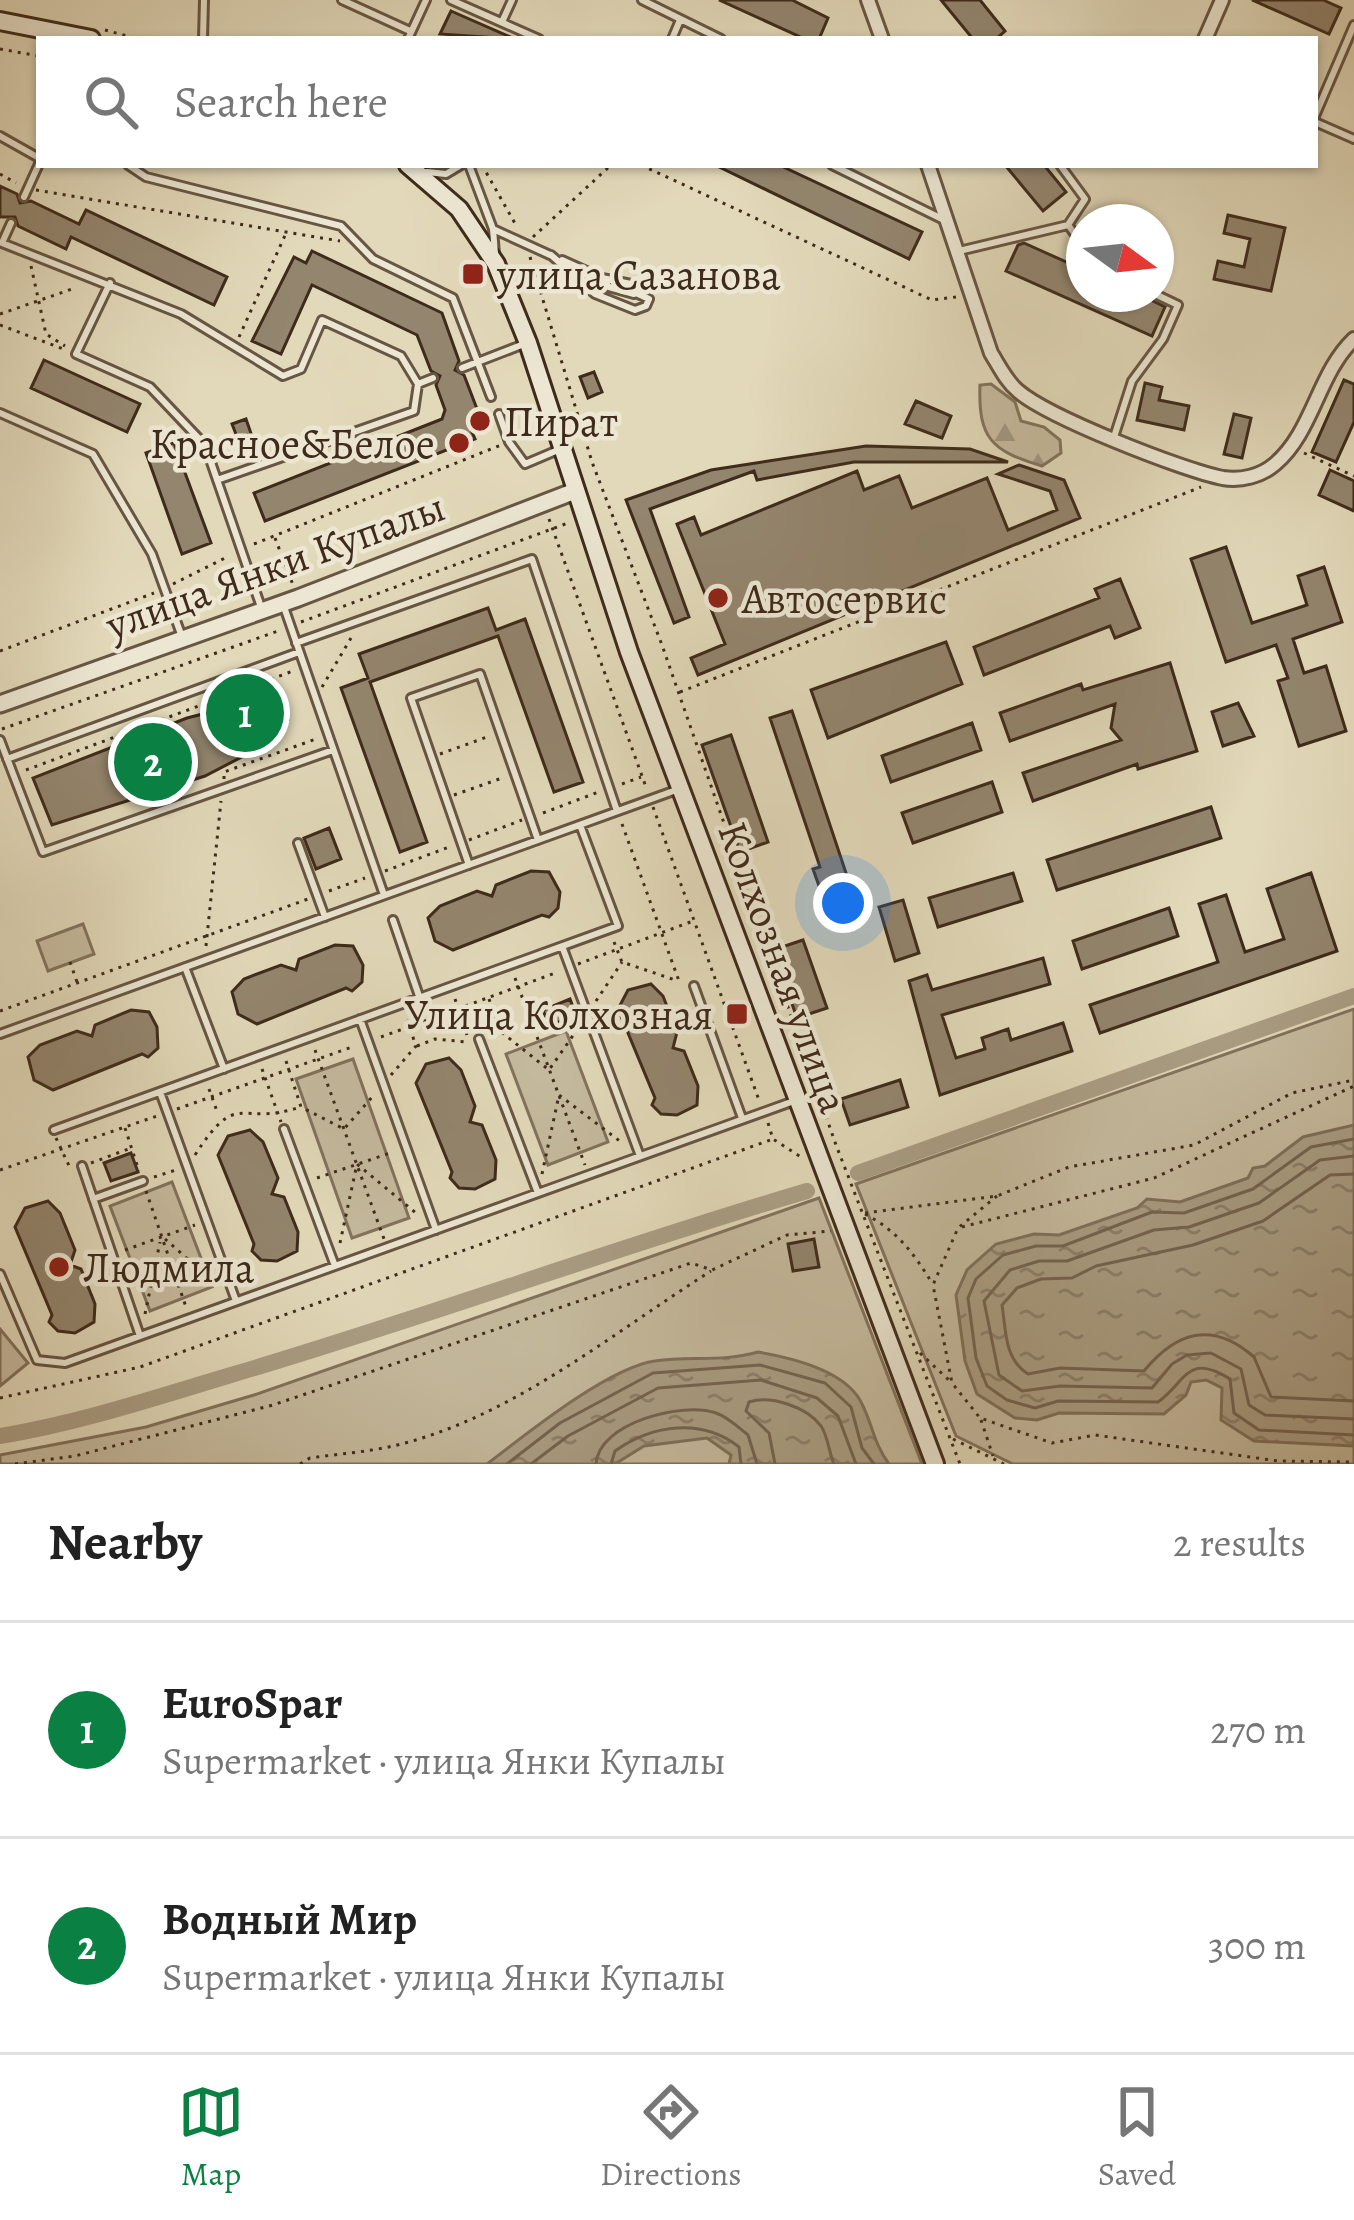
<!DOCTYPE html>
<html lang="en">
<head>
<meta charset="utf-8">
<style>
  body { margin:0; font-family:Alegreya,serif; background:#f2f2f2; color:#222 }
  .compass { position:absolute; left:1066px; top:204px; width:108px; height:108px; border-radius:50%; background:#fff; box-shadow:0 3px 9px #0004; rotate:105deg }
  .you { position:absolute; left:843px; top:903px; width:42px; height:42px; margin:-30px; border:9px solid #fff; border-radius:50%; background:#1a73e8; box-shadow:0 0 0 18px #1a73e833 }
  .badge { display:grid; place-items:center; width:78px; height:78px; border-radius:50%; background:#0b8043; color:#fff; font-size:39px; font-weight:700 }
  .pin { position:absolute; translate:-50% -50%; border:6px solid #fff; box-shadow:0 3px 12px #0006 }
  .list { margin:0; padding:0; list-style:none }
  h2 { display:flex; justify-content:space-between; align-items:center; height:156px; margin:0; padding:0 48px; font-size:51px }
  h2 small { font-size:39px; font-weight:400; color:#767676 }
  .list li { display:grid; grid-template-columns:78px 1fr auto; gap:36px; align-items:center; box-sizing:border-box; height:216px; padding:0 48px; border-top:3px solid #e0e0e0 }
  .list b { display:block; font-size:45px; white-space:nowrap }
  .list p { margin:0; font-size:39px; white-space:nowrap; color:#767676 }
  .list em { font-size:39px; font-style:normal; color:#767676 }
  .icon { flex:none; width:66px; height:66px; fill:none; stroke:currentColor; stroke-width:2; stroke-linecap:round; stroke-linejoin:round }
  .map { position:relative; flex:none; width:1354px; height:1464px; overflow:hidden }
  .search { position:absolute; background:#fff; box-shadow:0 3px 9px #0004; left:36px; right:36px; top:36px; height:132px; display:flex; align-items:center; gap:30px; box-sizing:border-box; padding:0 42px; border-radius:0px; color:#767676; font-size:45px }
  .sheet { height:588px; background:#fff }
  nav { display:flex; justify-content:space-around; align-items:center; box-sizing:border-box; height:168px; border-top:3px solid #e0e0e0; background:#fff; font-size:33px; color:#767676 }
  nav a { display:grid; justify-items:center; gap:6px }
  nav .on { color:#0b8043 }
  .map>svg:first-child { display:block }
</style>
</head>
<body>
<div class="map">
<svg width="1354" height="1464" viewBox="0 0 1354 1464">
  <defs>
    <pattern id="forest-firs" width="22" height="20" patternUnits="userSpaceOnUse" patternTransform="scale(3)"><rect width="22" height="20" fill="#c6bb9f"/><path d="M5 1l3.5 6h-7zM16 11l3.5 6h-7z" fill="#a29881"/></pattern>
    <pattern id="water-ripples" width="26" height="14" patternUnits="userSpaceOnUse" patternTransform="scale(3)"><rect width="26" height="14" fill="#aa9e84"/><path d="M2 4q2-2 4 0t4 0M15 11q2-2 4 0t4 0" fill="none" stroke="#8c816b"/></pattern>
  </defs>
  <rect width="100%" height="100%" fill="#e2d9ba"/>
  <filter id="stains"><feTurbulence type="fractalNoise" baseFrequency=".00167" numOctaves="4"/><feColorMatrix values="0 0 0 0 .2 0 0 0 0 .09 0 0 0 0 .02 0 0 0 .5 -.17"/></filter>
  <radialGradient id="worn" r=".72"><stop offset=".6" stop-color="#630" stop-opacity="0"/><stop offset="1" stop-color="#630" stop-opacity=".3"/></radialGradient>
  <path fill="url(#forest-firs)" stroke="#82735d" stroke-width="3" d="M991,384L1015,402L1021,421L1044,427L1060,440L1061,453L1042,466C992,451 978,439 980,385Z"/>
  <path fill="#c6bb9f" stroke="#82735d" stroke-width="3" d="M83,924L94,954L48,971L37,941Z
    M1354,1009V1464H1013L956,1436L856,1184Z
    M566,1031L608,1142L548,1165L506,1054Z
    M353,1059L409,1218L352,1238L296,1079Z
    M172,1182L212,1287L150,1311L110,1206Z
    M819,1198L922,1464H0V1455L146,1427L254,1395Z
    M0,1329L28,1363L0,1386Z"/>
  <path fill="url(#water-ripples)" stroke="#7f705a" stroke-width="3" d="M1354,1125V1446L1254,1441L1221,1420L1222,1388L1206,1380L1191,1382L1186,1395L1164,1414L1059,1413L1037,1420L1015,1418L977,1394L965,1361L956,1295L967,1270L996,1244L1034,1234L1059,1235L1137,1208L1147,1199L1180,1202L1248,1178L1253,1168L1265,1166L1303,1137Z
    M758,1352C793,1358 847,1371 862,1404C873,1426 874,1444 889,1464H729L731,1455L707,1438L644,1446L615,1464H487C525,1435 609,1367 655,1361C690,1356 724,1362 758,1352Z"/>
  <g fill="none" stroke-linecap="round" stroke-linejoin="round">
    <path stroke="#746450" stroke-width="3" d="M1354,1139L1311,1147L1253,1189L1184,1213L1152,1212L1063,1246H1036L1003,1255L976,1279L968,1298L976,1358L987,1386L1007,1400L1035,1408L1058,1401L1158,1402C1187,1381 1187,1352 1230,1379L1234,1413L1259,1430L1354,1435
      M1354,1156L1320,1160L1259,1203L1189,1227L1154,1230L1067,1261H1039L1010,1270L984,1301L999,1375L1022,1391L1060,1386L1152,1388L1172,1364L1187,1355L1211,1353L1241,1369L1249,1405L1265,1415L1354,1419
      M1354,1174L1330,1175L1263,1221L1193,1245L1096,1266L1072,1278L1041,1279L1017,1288L1002,1305C1006,1330 1004,1359 1028,1374L1060,1368L1144,1371C1176,1332 1212,1320 1254,1357L1271,1397L1354,1401
      M507,1464L560,1423L653,1373L760,1365L825,1383L851,1407L862,1448L874,1464
      M531,1464L568,1436L658,1388L761,1380L817,1398L838,1416L856,1464
      M596,1464C598,1423 683,1401 716,1413C728,1417 739,1428 748,1435L757,1464
      M611,1464L615,1451C653,1424 702,1418 739,1447L741,1464
      M775,1464L769,1433L746,1411L749,1402C771,1395 807,1407 821,1426C828,1436 829,1453 834,1464"/>
    <path stroke="#aa9e84" stroke-width="16" d="M858,1173L1354,996
      M0,1436C79,1423 154,1398 231,1375C424,1318 614,1248 807,1191"/>
  </g>
  <path fill="#93856e" stroke="#3e2b1b" stroke-width="3" d="M719,0H792L828,18L819,39H805Z
    M941,0H980L1005,31L996,39H973Z
    M1252,0H1323L1341,8L1329,34Z
    M451,11L515,39L440,34Z
    M715,165H779L922,232L909,259Z
    M1005,165H1044L1066,192L1043,211Z
    M0,186L17,194L20,203L31,201L79,224L86,210L227,277L214,305L71,237L66,249L18,226L15,217H0Z
    M1228,215L1285,228L1271,291L1214,279L1218,261L1244,267L1250,239L1224,233Z
    M1024,243L1084,270V294H1139L1165,307L1152,336L1006,271L1018,245Z
    M312,251L442,313L459,361L455,370L464,375L482,422L470,427L475,439L265,521L254,493L442,419L445,410L436,385L440,376L431,371L417,335L312,285L281,354L252,341L294,257L306,263Z
    M44,360L140,404L127,432L31,388Z
    M594,372L602,392L588,398L580,377Z
    M1344,380L1354,384V422L1336,462L1312,452Z
    M1145,383L1162,387L1159,400L1189,406L1184,430L1137,420Z
    M916,401L951,416L942,438L905,424Z
    M1234,414L1251,418L1242,458L1224,454Z
    M246,419L254,442L241,447L232,424Z
    M174,443L211,543L182,554L146,453Z
    M866,446L970,449L1008,462H854L757,480L754,471L650,509L689,617L674,623L626,500L711,470Z
    M1019,465L1064,480L1080,518L698,675L691,658L725,644L677,524L694,517L701,535L857,471L864,490L899,476L912,508L987,478L1008,530L1057,510L1050,491L998,474Z
    M1330,470L1354,481V511L1319,495Z
    M1226,547L1252,623L1307,605L1298,576L1324,567L1342,622L1293,639L1304,673L1326,666L1346,731L1299,746L1278,681L1288,678L1276,645L1226,662L1191,559Z
    M1120,579L1140,628L1115,638L1110,626L984,675L974,647L1099,598L1095,589Z
    M488,608L496,630L525,619L583,782L554,792L498,636L370,682L427,842L400,852L341,688L368,678L359,654Z
    M946,642L962,684L828,738L811,690Z
    M1170,663L1197,751L1138,769L1137,764L1033,801L1023,773L1121,740L1111,728L1115,704L1010,741L1000,713L1081,684L1083,690Z
    M269,684L288,720L261,747L205,776L52,825L33,778L187,718L242,704Z
    M1238,703L1254,736L1223,746L1212,712Z
    M792,711L853,894L825,903L813,869L820,867L770,718Z
    M972,723L981,750L891,782L882,756Z
    M731,735L768,842L740,852L702,745Z
    M992,782L1002,812L913,843L902,813Z
    M1211,807L1221,838L1057,890L1047,860Z
    M329,828L341,859L316,869L304,838Z
    M531,871L549,872L560,892L558,908L549,917L542,915L453,950L435,941L428,918L440,906L477,891L492,896L496,885Z
    M1013,873L1022,901L938,927L929,898Z
    M1311,873L1337,951L1100,1033L1090,1005L1218,962L1199,904L1226,895L1245,952L1284,939L1267,889Z
    M903,900L919,953L895,961L879,907Z
    M1169,908L1178,936L1082,969L1073,941Z
    M803,940L827,1008L797,1018L773,950Z
    M335,945L353,946L363,965L362,982L352,991L346,988L257,1024L238,1014L232,992L244,979L281,965L296,970L299,959Z
    M1043,958L1050,984L942,1015L956,1058L985,1049L982,1038L1008,1029L1011,1040L1063,1023L1072,1051L940,1095L909,981L927,975L932,990Z
    M651,984L663,996L677,1032L673,1048L684,1051L698,1086L697,1105L677,1115L661,1114L652,1105L655,1098L618,1009L628,990Z
    M570,999L576,1015L549,1026L543,1010Z
    M131,1010L149,1012L157,1027L158,1048L148,1057L142,1054L53,1090L34,1080L28,1057L40,1045L77,1031L92,1036L95,1025Z
    M449,1058L461,1070L475,1106L470,1122L482,1125L496,1160L495,1179L475,1189L459,1188L450,1178L452,1172L416,1083L426,1064Z
    M900,1080L908,1107L850,1125L841,1099Z
    M250,1130L263,1142L278,1178L272,1194L284,1197L298,1232L297,1251L277,1261L261,1260L252,1251L254,1244L218,1155L228,1136Z
    M131,1153L138,1172L111,1181L104,1163Z
    M48,1201L60,1213L75,1250L70,1265L81,1269L95,1304L94,1322L75,1333L58,1331L49,1322L52,1315L15,1227L25,1208Z
    M814,1239L819,1267L793,1271L788,1244Z"/>
  <g fill="none" stroke-linecap="round" stroke-linejoin="round">
    <g stroke="#675643" stroke-width="12">
      <path id="service" d="M342,0L410,31
        M451,0L539,39
        M642,0L721,39
        M502,22L512,0
        M203,39L204,0
        M408,39L426,0
        M672,39L680,20
        M1315,116L1354,25
        M1315,122L1354,139
        M0,136L39,158
        M128,165L146,177L341,226L373,259L453,298L491,397
        M469,165L493,229L495,254
        M832,165L942,219
        M427,172L446,174L461,165
        M24,197L39,164
        M11,223L2,243L181,314L283,376L301,369L322,320L401,356L418,384L433,378
        M1069,226L1084,247
        M493,229L550,255
        M959,251L1068,225L1085,199L1060,165
        M551,255L595,294L635,310L646,306L649,299L636,293L631,284L602,278
        M562,260L602,278L609,287L634,294
        M110,283L76,354L150,387L205,445L261,607
        M462,368L524,344
        M0,413L93,454L152,554L182,637
        M499,414L509,442L525,464L558,450
        M1114,437L1132,381L1163,339L1178,305L1155,294
        M217,480L414,411L418,384
        M284,607L384,895
        M296,643L532,559L617,811
        M0,740L43,852L333,750
        M7,759L299,652
        M298,843L325,917
        M469,865L411,698L480,674L538,840
        M393,920L419,996
        M562,946L640,1156
        M185,967L224,1069
        M694,986L742,1118
        M360,1019L436,1230
        M0,1034L679,789
        M479,1039L538,1193
        M160,1092L236,1301
        M284,1129L335,1266
        M54,1130L618,926L580,825
        M82,1166L140,1336
        M93,1199L143,1181
        M0,1274L37,1360L65,1363L794,1101"/>
    </g>
    <g stroke="#675643" stroke-width="18">
      <path id="minor" d="M868,0L882,39
        M1205,39L1222,0
        M928,165L991,353C999,366 1006,381 1018,391C1048,417 1182,470 1223,478C1241,481 1261,476 1275,464C1313,432 1318,373 1354,339"/>
    </g>
    <g stroke="#675643" stroke-width="21">
      <path id="tertiary" d="M0,704L298,598L575,491"/>
    </g>
    <g stroke="#3e2b1b" stroke-width="22">
      <path id="secondary" d="M0,21L91,39
        M408,165L459,209L496,264L528,343L629,652L935,1464"/>
    </g>
    <path stroke="#3e2b1b" stroke-width="3" stroke-dasharray="3 6" stroke-linecap="butt" d="M105,30L138,39
      M0,49L39,56
      M482,165L517,227
      M641,165L932,300L956,297
      M0,174L16,183
      M36,190L340,241
      M533,237L611,165
      M530,257L592,462L662,645L836,1145L960,1464
      M31,266L46,334L65,346
      M0,314L75,288
      M0,325L66,350
      M239,337L287,231
      M1304,453L1354,476
      M549,519L646,787
      M275,538L293,585
      M254,544L501,445
      M173,584L229,556
      M301,622L568,523
      M0,651L154,593
      M322,687L351,638
      M680,692L1201,487
      M2,729L281,630
      M440,754L487,737
      M26,770L293,671
      M224,779V772L316,739
      M622,784L641,777
      M454,795L502,778
      M653,807L760,1103
      M543,813L601,791
      M622,824L679,981
      M469,840L522,820
      M385,871L449,847
      M329,891L365,878
      M614,942L622,962L678,981
      M206,946L221,801
      M70,962L77,982
      M578,964L693,921
      M515,978L585,1165
      M455,999L467,1035
      M489,999L500,1031L549,1070L581,1024
      M596,1001L622,962
      M0,1011L308,899
      M381,1037L558,972
      M417,1046L435,1039L467,1042
      M315,1050L384,1239
      M286,1061L301,1107L344,1129L373,1096
      M262,1069L281,1122
      M391,1075L416,1046L406,1017
      M209,1089L218,1114
      M177,1109L355,1046
      M768,1123L773,1139L801,1157
      M125,1128L139,1171
      M56,1138L71,1170
      M195,1155C239,1087 238,1128 300,1107
      M91,1163L131,1148
      M0,1170L157,1116
      M542,1174L559,1095L621,1142
      M154,1177L179,1169
      M317,1178L393,1152
      M146,1191L186,1307
      M997,1196L958,1228L933,1285L952,1383L980,1418L1052,1443L1095,1435L1278,1461L1354,1462
      M865,1213L997,1196L1069,1167L1194,1145L1292,1093L1354,1080
      M865,1214C897,1231 913,1252 932,1283
      M962,1227L1154,1178L1354,1086
      M165,1239L216,1284
      M340,1243L357,1164L416,1213
      M125,1250L195,1225
      M145,1314L160,1242
      M920,1353L952,1383
      M0,1398L140,1367L773,1139
      M981,1420L993,1456
      M953,1439L1004,1464
      M15,1464L75,1456L273,1405L691,1263L712,1270L787,1235L831,1231
      M300,1464L310,1458C338,1454 367,1452 393,1446C510,1419 611,1334 711,1271"/>
    <use href="#service" stroke="#ece6d2" stroke-width="6"/>
    <use href="#minor" stroke="#ece6d2" stroke-width="12"/>
    <use href="#tertiary" stroke="#ece6d2" stroke-width="15"/>
    <use href="#secondary" stroke="#ece6d2" stroke-width="16"/>
  </g>
  <g fill="#8f2418" stroke="#ece6d2" stroke-width="4.5">
    <rect x="461" y="262" width="24" height="24" rx="6"/>
    <circle cx="480" cy="421" r="12"/>
    <circle cx="459" cy="443" r="12"/>
    <circle cx="718" cy="598" r="12"/>
    <rect x="725" y="1002" width="24" height="24" rx="6"/>
    <circle cx="59" cy="1267" r="12"/>
  </g>
  <g text-anchor="middle" stroke-width="9" stroke-linejoin="round" paint-order="stroke">
    <g font-size="42" fill="#3e2b1b" stroke="#ece6d2" text-anchor="start">
      <text x="497" y="289">улица Сазанова</text>
      <text x="504" y="436">Пират</text>
      <text x="435" y="458" text-anchor="end">Красное&amp;Белое</text>
      <text x="742" y="613">Автосервис</text>
      <text x="713" y="1029" text-anchor="end">Улица Колхозная</text>
      <text x="83" y="1282">Людмила</text>
    </g>
    <g font-size="42" fill="#3e2b1b" stroke="#ece6d2">
      <text transform="translate(275 565) rotate(-20)" y="15">улица Янки Купалы</text>
      <text transform="translate(784 967) rotate(70)" y="15">Колхозная улица</text>
    </g>
  </g>
  <rect width="100%" height="100%" filter="url(#stains)"/>
  <rect width="100%" height="100%" fill="url(#worn)"/>
</svg>
<svg class="compass" viewBox="-18 -18 36 36"><path d="M0-13l5 13h-10z" fill="#e53935"/><path d="M0 13l5-13h-10z" fill="#767676"/></svg>
<div class="you"></div>
<div class="pin badge" style="left:245px;top:713px">1</div>
<div class="pin badge" style="left:153px;top:762px">2</div>
<div class="search"><svg class="icon" aria-label="search" viewBox="0 0 24 24"><circle cx="10" cy="10" r="6"/><path d="M15 15l6 6"/></svg>Search here</div>
</div>
<section class="sheet">
<h2>Nearby<small>2 results</small></h2>
<ul class="list">
<li><span class="badge">1</span><div><b>EuroSpar</b><p>Supermarket · улица Янки Купалы</p></div><em>270 m</em></li>
<li><span class="badge">2</span><div><b>Водный Мир</b><p>Supermarket · улица Янки Купалы</p></div><em>300 m</em></li>
</ul>
</section>
<nav>
<a class="on"><svg class="icon" aria-label="map" viewBox="0 0 24 24"><path d="M3 6l6-2 6 2 6-2v14l-6 2-6-2-6 2zM9 4v14M15 6v14"/></svg>Map</a>
<a><svg class="icon" aria-label="directions" viewBox="0 0 24 24"><path d="M12 3l9 9-9 9-9-9zM9 14v-3h6M13 9l2 2-2 2"/></svg>Directions</a>
<a><svg class="icon" aria-label="saved" viewBox="0 0 24 24"><path d="M7 4h10v16l-5-4-5 4z"/></svg>Saved</a>
</nav>
</body>
</html>
